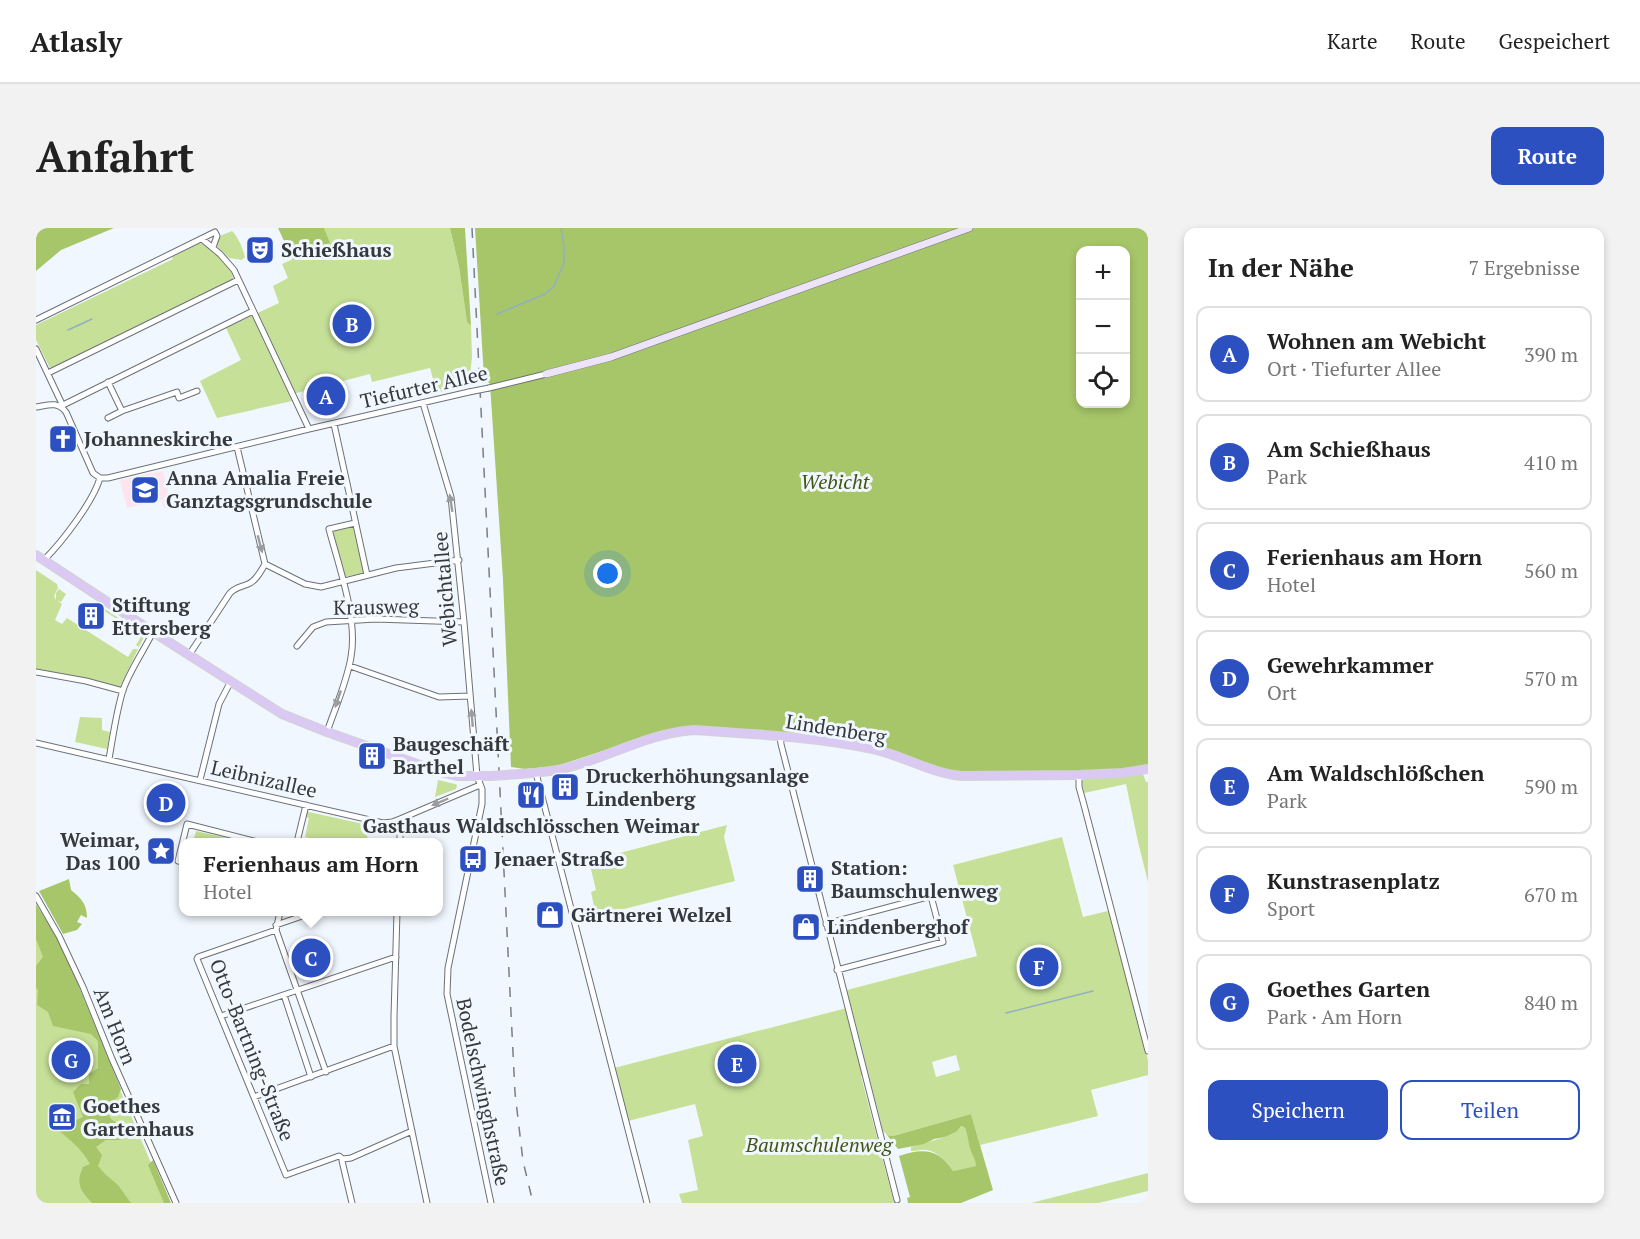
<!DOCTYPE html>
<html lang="de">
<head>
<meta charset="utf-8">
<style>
  body { margin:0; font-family:"PT Serif",serif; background:#f2f2f2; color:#222 }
  .controls { position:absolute; right:18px; top:18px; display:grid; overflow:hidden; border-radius:12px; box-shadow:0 3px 9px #0003 }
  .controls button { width:54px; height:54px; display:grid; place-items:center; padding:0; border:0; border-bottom:2px solid #e0e0e0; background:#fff; color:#222; font:30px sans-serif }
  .you { position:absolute; left:572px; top:346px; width:21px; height:21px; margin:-15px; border:4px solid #fff; border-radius:50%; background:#1a73e8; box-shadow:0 0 0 9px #1a73e833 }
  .badge { display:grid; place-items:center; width:39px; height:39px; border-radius:50%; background:#2d50c0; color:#fff; font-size:20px; font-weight:700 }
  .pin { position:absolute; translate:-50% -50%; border:3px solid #fff; box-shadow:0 2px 6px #0006 }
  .popup { position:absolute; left:143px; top:610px; width:264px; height:78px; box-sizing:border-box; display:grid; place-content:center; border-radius:12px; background:#fff; filter:drop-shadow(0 2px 4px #0005); font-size:20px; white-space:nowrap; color:#767676 }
  .popup b { font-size:22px; color:#222 }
  .popup::after { content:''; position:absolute; left:50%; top:100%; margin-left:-12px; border:12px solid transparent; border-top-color:#fff }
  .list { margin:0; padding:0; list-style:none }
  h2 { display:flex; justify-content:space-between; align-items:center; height:78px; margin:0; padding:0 24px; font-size:26px }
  h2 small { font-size:20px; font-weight:400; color:#767676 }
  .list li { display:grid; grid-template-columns:39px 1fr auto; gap:18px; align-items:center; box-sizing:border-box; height:96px; margin:0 12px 12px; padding:0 12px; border:2px solid #e0e0e0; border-radius:12px }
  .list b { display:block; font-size:22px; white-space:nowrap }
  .list p { margin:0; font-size:20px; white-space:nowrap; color:#767676 }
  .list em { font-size:20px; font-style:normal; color:#767676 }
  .actions { display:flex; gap:12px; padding:18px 24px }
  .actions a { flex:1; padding:14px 0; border:2px solid #2d50c0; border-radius:12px; text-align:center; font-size:21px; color:#2d50c0 }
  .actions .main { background:#2d50c0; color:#fff }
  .icon { flex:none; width:33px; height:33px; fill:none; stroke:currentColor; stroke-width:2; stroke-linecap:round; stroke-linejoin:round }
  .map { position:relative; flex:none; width:1112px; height:975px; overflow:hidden; border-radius:12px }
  header { display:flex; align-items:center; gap:36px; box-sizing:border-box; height:84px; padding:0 30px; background:#fff; border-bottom:2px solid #e0e0e0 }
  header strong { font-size:28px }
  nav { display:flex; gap:33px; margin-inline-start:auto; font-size:21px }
  .intro { display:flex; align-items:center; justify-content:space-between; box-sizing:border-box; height:144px; padding:0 36px }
  h1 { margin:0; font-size:42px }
  .button { padding:15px 27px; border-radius:12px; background:#2d50c0; color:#fff; font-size:21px; font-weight:700 }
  main { display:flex; gap:36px; padding:0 36px }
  aside { flex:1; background:#fff; border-radius:12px; box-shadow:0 3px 9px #0003 }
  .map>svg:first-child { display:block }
</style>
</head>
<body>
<header>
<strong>Atlasly</strong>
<nav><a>Karte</a><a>Route</a><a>Gespeichert</a></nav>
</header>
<div class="intro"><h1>Anfahrt</h1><a class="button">Route</a></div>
<main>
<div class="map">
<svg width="1112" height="975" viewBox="0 0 1112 975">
  <rect width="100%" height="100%" fill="#f1f7fe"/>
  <path fill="#fde4ee" d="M127,243L135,278L128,280L125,272L91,280L84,252Z"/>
  <path fill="#c6e097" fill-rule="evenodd" d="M288,0H414L423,39L431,94L435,98L436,129L433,157L401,165L394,140L336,154L334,146L253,167L256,173L181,190L164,153L205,132L190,100L243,75L237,58L252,50L246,36L293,15Z
    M196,3C202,9 207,20 209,29L206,32L193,30L181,18L182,11L186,7Z
    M164,15C175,17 197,39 197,51L195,53L16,141L14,140L0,112V97L137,31L136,29Z
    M317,299L328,345L308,349L297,303Z
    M0,342L21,356L22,360L18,368L20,372V365L23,361L30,366L25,374L21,372L26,376L19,392L26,396L31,390L92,429L97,421H102L83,461L0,442Z
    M64,378L109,407L103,419L100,417L106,407L65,381Z
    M44,489L66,490V502L74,504L71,521L39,514Z
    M1107,546L1110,554H1112V654L1102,614L1090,556L1048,565L1046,553L1051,550H1076Z
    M402,552L419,556L421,557L420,561L399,569Z
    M268,583L332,597L331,614H280L281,612L269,609L273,590L267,588Z
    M691,597L688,609L699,653L560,688L555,664L560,662L553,633Z
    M160,603L208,614H157Z
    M1026,609L1047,689L1072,683L1112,832V847L1055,862L1062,888L944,917L935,886L857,908L851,907L847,903L811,762L941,728L917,637ZM920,827L924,842L900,849L896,834Z
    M0,679L30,735L132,975H0Z
    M811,780L828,847L825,848L858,975H646L643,966L662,962L652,912L667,908L659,876L592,893L578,840Z
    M924,898L929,900L933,910L934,918L941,938L917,943C912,934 901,923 890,922C886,921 880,923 875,923V919L909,909L920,904Z
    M1112,945V963L1063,975H995Z"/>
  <path fill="#a7c669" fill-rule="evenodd" d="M0,0H78L25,22L0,43Z
    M242,0H288L294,15L257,32Z
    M414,0H429L435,98L431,94L423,39Z
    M439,0H1112V538L1070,543L940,545C932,542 920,544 911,543L790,510L752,505L658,499H644L630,502L521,538L489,541L475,539L467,352L454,156L448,150ZM1044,22H1090V176H1044Z
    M33,651L35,662C45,670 51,676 51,690L45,687L41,694L46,696L41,702L27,706L3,663Z
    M0,676L20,708L35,739L85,861L82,869L69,879L75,891L94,904L84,912H70L60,919L66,927L62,938L69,946L82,957L95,975H56C45,963 39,956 47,939L54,936C46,921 34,912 21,901L47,889L37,864L45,856H53V846L62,840V813L55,806L17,798L12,784L1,777L2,762L0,760V738L7,729L0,711Z
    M935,886L957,962L925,975H872L871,970L874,969L863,928C886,920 903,920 917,943L940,938C940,932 936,927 934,920C932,913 932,907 929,900L925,898L920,904L909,909L898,911L888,916L862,921L851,907L857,908Z
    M117,932L135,975H128L112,937Z"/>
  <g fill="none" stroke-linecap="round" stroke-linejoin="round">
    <path stroke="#94aec0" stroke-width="1.5" d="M461,86L509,66L518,58L528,35V18L525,0
      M32,102L56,91
      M970,785L1057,763"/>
    <g stroke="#6b7179" stroke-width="7">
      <path id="street" d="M166,11L184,26L198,42L273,201
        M0,92L179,4L181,8L177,19
        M0,121L26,176
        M12,145L202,52
        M72,154L86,183
        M453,160L510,146
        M387,175L415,269L428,394L441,548L446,561V576L412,740L411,766L455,975
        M25,178L217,83
        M0,179C13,177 21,173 30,184L57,245L64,250H72L273,201L433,164
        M72,190L86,183L141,164L143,170L161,163
        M298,196L331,347
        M8,332C26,314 57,274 64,250
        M229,336L269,356L285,359L360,340L423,332
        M261,418L277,399L290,394L340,391L428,394
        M153,427L194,365C200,359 205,359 212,356C220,353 225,343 229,336L201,219
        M314,438L403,469L434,468
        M0,444L50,453L87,463
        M291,504C299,480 311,454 315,429C322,391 303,339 293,301L319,295
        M744,508L745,516L861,972
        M0,515L347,595L356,594L364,591L444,557
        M73,531C77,508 80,485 87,462C94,442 107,424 117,404
        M500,545L611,975
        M1043,547V559L1048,577L1112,823
        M164,552L183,476L195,453
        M261,614L270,577
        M364,614V591
        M148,634L142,633L151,596L222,614
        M0,668L23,708L47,759L76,831L140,975
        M244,684L240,702L290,844
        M361,684L358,788V818L391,975
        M790,696L895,668L907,714L801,742
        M240,697L278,684
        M240,702L162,729L161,731L250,947L303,928L307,931
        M248,767L275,849
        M185,788L360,729
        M218,869L358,818
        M316,975L306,933L307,931L315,930L376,903"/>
    </g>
    <g stroke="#6b7179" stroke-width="8">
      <path id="secondary" d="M510,146L575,129L933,0"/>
    </g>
    <g stroke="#d3d3d4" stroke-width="10">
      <path id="primary" d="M0,327L117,404L246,486L291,504L404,544L421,548H455
        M484,546C499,545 515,544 530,540C573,529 613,505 658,502C718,506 778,509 837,521C868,528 894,545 926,548L1043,547L1087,545L1112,541"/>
    </g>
    <use href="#street" stroke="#fff" stroke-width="5"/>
    <use href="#secondary" stroke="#ede4f9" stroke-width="7"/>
    <use href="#primary" stroke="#dac9f2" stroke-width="8"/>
    <path stroke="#7a7e82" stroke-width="1.5" stroke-dasharray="10 10" stroke-linecap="butt" d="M436,0L479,865L487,933L497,975"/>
    <g stroke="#6b7179" stroke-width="7" stroke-linecap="butt">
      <path id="street-bridge" d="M433,164L453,160"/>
    </g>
    <g stroke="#d3d3d4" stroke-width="10" stroke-linecap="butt">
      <path id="primary-bridge" d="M455,548L484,546"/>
    </g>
    <use href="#street-bridge" stroke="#fff" stroke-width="5"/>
    <use href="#primary-bridge" stroke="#dac9f2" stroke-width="8"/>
  </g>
  <defs><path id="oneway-solid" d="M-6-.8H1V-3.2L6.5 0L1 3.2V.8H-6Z" transform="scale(1.5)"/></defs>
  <g fill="#9a9c9e">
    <use href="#oneway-solid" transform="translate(415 275) rotate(-99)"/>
    <use href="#oneway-solid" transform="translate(224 316) rotate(75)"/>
    <use href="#oneway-solid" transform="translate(302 471) rotate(109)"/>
    <use href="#oneway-solid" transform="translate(436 490) rotate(-95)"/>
    <use href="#oneway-solid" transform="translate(404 574) rotate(157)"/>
  </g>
  <defs>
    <g id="theatre-square" transform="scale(1.5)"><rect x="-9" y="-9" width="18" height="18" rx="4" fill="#2d50c0" stroke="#f1f7fe"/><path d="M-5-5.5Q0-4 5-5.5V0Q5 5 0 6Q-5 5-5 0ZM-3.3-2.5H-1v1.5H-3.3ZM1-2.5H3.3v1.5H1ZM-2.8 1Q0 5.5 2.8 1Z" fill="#fff"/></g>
    <g id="church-square" transform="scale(1.5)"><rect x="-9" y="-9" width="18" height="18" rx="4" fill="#2d50c0" stroke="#f1f7fe"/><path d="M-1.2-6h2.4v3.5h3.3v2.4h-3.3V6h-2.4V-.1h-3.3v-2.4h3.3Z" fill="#fff"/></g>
    <g id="school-square" transform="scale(1.5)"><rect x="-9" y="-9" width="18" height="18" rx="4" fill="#2d50c0" stroke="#f1f7fe"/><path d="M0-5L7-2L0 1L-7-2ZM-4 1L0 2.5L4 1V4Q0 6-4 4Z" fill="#fff"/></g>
    <g id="building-square" transform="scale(1.5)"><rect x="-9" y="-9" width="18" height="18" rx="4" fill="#2d50c0" stroke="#f1f7fe"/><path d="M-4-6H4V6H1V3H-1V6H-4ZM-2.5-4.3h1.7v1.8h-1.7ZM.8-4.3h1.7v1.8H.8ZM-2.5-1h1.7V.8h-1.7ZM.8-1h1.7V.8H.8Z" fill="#fff"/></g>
    <g id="restaurant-square" transform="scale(1.5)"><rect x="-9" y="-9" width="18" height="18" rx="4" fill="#2d50c0" stroke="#f1f7fe"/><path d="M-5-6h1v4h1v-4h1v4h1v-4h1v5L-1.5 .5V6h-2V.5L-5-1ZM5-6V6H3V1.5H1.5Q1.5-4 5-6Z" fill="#fff"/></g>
    <g id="sight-square" transform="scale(1.5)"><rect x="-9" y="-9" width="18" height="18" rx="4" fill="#2d50c0" stroke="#f1f7fe"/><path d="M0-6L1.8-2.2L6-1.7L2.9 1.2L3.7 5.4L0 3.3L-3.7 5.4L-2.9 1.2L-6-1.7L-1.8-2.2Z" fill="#fff"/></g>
    <g id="bus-square" transform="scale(1.5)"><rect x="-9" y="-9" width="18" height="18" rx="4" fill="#2d50c0" stroke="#f1f7fe"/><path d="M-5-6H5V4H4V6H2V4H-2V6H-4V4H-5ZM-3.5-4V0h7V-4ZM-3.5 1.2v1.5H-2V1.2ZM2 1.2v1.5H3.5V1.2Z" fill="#fff"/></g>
    <g id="shop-square" transform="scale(1.5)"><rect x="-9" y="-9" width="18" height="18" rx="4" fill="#2d50c0" stroke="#f1f7fe"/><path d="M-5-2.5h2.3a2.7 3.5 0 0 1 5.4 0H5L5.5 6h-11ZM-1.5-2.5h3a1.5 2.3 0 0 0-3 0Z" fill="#fff"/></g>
    <g id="museum-square" transform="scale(1.5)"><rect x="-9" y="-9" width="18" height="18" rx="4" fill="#2d50c0" stroke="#f1f7fe"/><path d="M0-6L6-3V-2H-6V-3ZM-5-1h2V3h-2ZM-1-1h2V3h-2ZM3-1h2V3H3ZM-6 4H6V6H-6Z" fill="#fff"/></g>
  </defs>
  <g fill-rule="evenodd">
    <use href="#theatre-square" x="224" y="22"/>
    <use href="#church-square" x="27" y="211"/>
    <use href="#school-square" x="109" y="262"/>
    <use href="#building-square" x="55" y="388"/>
    <use href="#building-square" x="336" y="528"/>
    <use href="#building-square" x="529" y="559"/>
    <use href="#restaurant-square" x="495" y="567"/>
    <use href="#sight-square" x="125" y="623"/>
    <use href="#bus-square" x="437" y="631"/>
    <use href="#building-square" x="774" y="651"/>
    <use href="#shop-square" x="514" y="687"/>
    <use href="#shop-square" x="770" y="699"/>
    <use href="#museum-square" x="26" y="889"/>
  </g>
  <g text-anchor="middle" stroke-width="6" stroke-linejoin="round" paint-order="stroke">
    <g font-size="20" font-weight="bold" fill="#36393c" stroke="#f1f7fe" text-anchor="start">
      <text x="245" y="29">Schießhaus</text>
      <text x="48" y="218">Johanneskirche</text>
      <text x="130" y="257">Anna Amalia Freie<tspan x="130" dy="23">Ganztagsgrundschule</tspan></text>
      <text x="76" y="384">Stiftung<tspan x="76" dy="23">Ettersberg</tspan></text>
      <text x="357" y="523">Baugeschäft<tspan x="357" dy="23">Barthel</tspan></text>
      <text x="550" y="555">Druckerhöhungsanlage<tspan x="550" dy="23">Lindenberg</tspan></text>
      <text x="495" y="605" text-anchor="middle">Gasthaus Waldschlösschen Weimar</text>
      <text x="104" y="619" text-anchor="end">Weimar,<tspan x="104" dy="23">Das 100</tspan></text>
      <text x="458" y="638">Jenaer Straße</text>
      <text x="795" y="647">Station:<tspan x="795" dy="23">Baumschulenweg</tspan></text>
      <text x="535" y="694">Gärtnerei Welzel</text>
      <text x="791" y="706">Lindenberghof</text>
      <text x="47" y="885">Goethes<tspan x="47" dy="23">Gartenhaus</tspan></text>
    </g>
    <g font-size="20" fill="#36393c" stroke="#f1f7fe">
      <text transform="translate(388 159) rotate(-13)" y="7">Tiefurter Allee</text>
      <text transform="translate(409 361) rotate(-95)" y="7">Webichtallee</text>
      <text transform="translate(340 379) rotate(-1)" y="7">Krausweg</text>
      <text transform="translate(800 501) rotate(9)" y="7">Lindenberg</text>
      <text transform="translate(228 551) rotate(13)" y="7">Leibnizallee</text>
      <text transform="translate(79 798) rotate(68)" y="7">Am Horn</text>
      <text transform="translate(216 822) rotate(68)" y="7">Otto-Bartning-Straße</text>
      <text transform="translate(447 864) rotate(78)" y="7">Bodelschwinghstraße</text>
    </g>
    <g font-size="20" font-style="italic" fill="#425513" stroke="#f1f7fe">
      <text x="799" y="261">Webicht</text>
      <text x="783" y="924">Baumschulenweg</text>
    </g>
  </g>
</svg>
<div class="controls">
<button>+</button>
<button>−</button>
<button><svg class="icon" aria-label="locate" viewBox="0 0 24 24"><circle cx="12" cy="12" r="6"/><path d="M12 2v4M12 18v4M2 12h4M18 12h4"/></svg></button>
</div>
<div class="you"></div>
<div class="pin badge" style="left:290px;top:168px">A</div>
<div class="pin badge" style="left:316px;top:96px">B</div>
<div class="pin badge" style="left:275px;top:730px">C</div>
<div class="popup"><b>Ferienhaus am Horn</b>Hotel</div>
<div class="pin badge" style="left:130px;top:575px">D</div>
<div class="pin badge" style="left:701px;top:836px">E</div>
<div class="pin badge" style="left:1003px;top:739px">F</div>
<div class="pin badge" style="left:35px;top:832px">G</div>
</div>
<aside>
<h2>In der Nähe<small>7 Ergebnisse</small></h2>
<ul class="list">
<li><span class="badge">A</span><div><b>Wohnen am Webicht</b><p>Ort · Tiefurter Allee</p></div><em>390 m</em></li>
<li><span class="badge">B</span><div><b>Am Schießhaus</b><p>Park</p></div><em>410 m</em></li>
<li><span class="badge">C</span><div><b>Ferienhaus am Horn</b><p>Hotel</p></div><em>560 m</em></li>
<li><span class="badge">D</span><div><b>Gewehrkammer</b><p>Ort</p></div><em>570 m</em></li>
<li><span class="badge">E</span><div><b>Am Waldschlößchen</b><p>Park</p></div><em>590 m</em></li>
<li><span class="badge">F</span><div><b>Kunstrasenplatz</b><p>Sport</p></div><em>670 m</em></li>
<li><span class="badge">G</span><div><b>Goethes Garten</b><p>Park · Am Horn</p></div><em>840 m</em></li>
</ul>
<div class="actions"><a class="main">Speichern</a><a>Teilen</a></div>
</aside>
</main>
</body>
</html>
